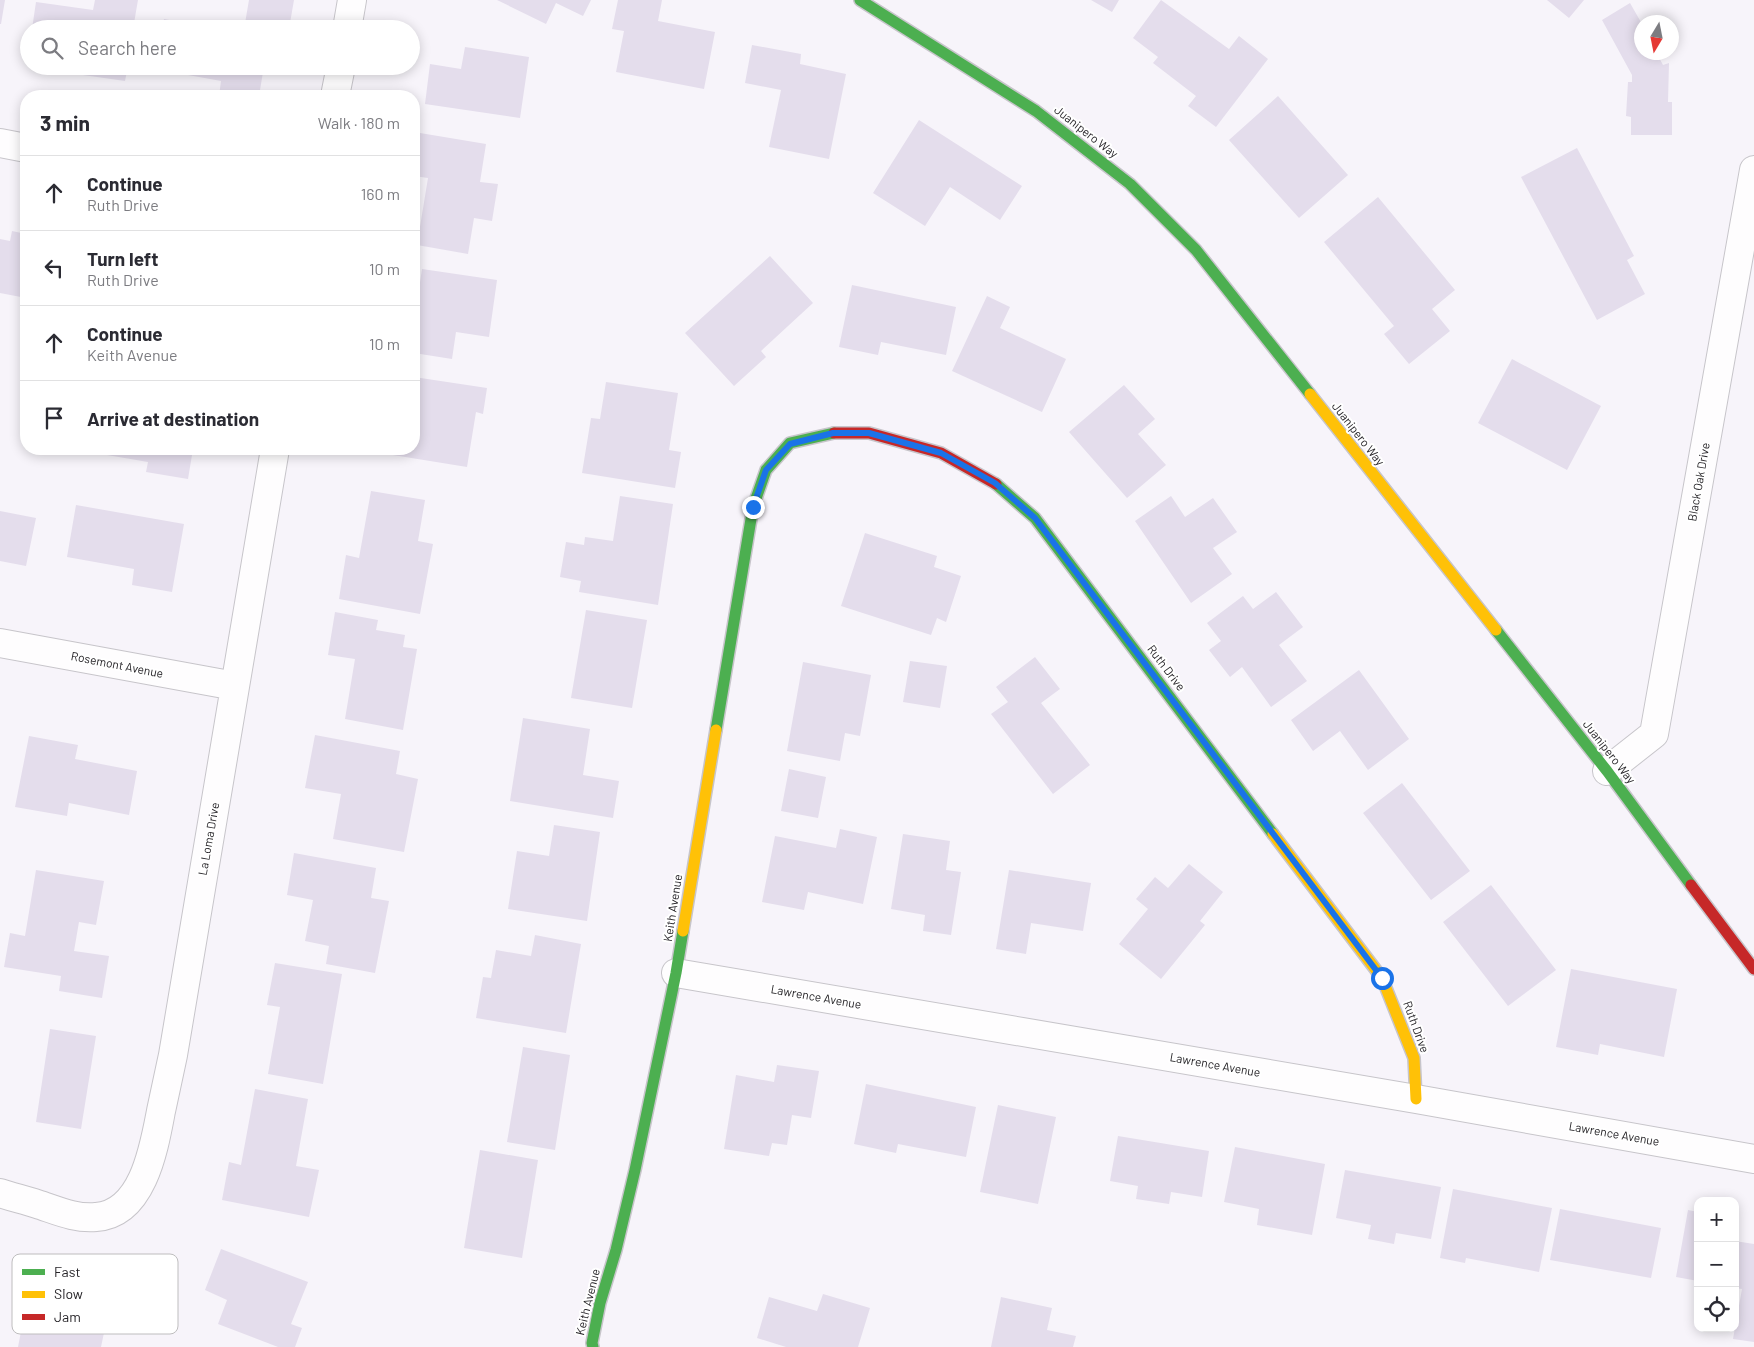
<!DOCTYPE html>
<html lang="en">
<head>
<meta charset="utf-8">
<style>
  body { margin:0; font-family:Barlow,sans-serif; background:#f7f7f7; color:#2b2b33 }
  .controls { position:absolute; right:15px; bottom:15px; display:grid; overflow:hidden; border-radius:10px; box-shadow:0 2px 12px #0003 }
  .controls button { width:45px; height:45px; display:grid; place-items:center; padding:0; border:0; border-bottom:1px solid #e1e1e2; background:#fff; color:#2b2b33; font:25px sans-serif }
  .compass { position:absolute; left:1634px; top:15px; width:45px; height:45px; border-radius:50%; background:#fff; box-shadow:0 2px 12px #0003; rotate:190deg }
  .stop { position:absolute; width:15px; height:15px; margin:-11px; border:4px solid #1a73e8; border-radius:50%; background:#fff }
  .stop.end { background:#1a73e8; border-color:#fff; box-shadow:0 1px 5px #0008 }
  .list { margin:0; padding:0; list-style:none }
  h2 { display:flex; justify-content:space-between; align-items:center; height:65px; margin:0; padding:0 20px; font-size:21px }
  h2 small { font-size:16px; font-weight:400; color:#7c7c81 }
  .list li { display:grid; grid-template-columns:32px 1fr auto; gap:15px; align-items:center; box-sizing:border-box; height:75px; padding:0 20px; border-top:1px solid #e1e1e2 }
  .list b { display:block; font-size:19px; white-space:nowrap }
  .list p { margin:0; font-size:16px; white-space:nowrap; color:#7c7c81 }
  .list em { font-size:16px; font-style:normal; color:#7c7c81 }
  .icon { flex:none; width:28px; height:28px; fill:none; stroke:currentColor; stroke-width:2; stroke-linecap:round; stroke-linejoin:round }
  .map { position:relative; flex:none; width:1754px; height:1347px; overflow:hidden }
  .search { position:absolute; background:#fff; box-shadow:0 2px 12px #0003; left:20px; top:20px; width:400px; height:55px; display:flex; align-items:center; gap:12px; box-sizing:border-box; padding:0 18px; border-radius:28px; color:#7c7c81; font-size:19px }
  .panel { position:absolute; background:#fff; box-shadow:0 2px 12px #0003; left:20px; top:90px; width:400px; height:365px; border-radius:20px }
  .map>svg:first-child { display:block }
</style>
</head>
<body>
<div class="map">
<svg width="1754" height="1347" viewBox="0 0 1754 1347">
  <rect width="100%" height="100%" fill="#f7f4fa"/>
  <path fill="#e4ddec" d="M0,0H5L1,24H0Z
    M95,0H138L133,29H32L36,2L93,10Z
    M249,0H294L290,23L273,20L271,29H244Z
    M497,0H591L583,16L556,3L546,24Z
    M618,0H662L658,21L715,32L704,89L616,72L624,31L612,29Z
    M1091,0H1119L1112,12Z
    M1161,0L1229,49L1239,36L1268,59L1216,127L1188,106L1196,96L1153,63L1158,57L1133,38Z
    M1547,0H1584L1569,18Z
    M1630,3L1642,24V52H1656L1663,65L1669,63L1668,102H1672V135H1631V117L1626,116L1628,82H1632V75L1602,20Z
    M164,19L212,28V29H162Z
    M752,45L801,54L800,64L846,74L829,159L769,147L781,90L745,83Z
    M465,47L529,57L520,118L425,104L430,64L461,69Z
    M85,66H128L125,81L83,75Z
    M156,66H264L259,96H219L221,81L155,69Z
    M1278,96L1348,175L1299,218L1229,140Z
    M919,120L1022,186L1000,220L950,187L925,226L873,193Z
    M420,133L486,144L480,182L498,184L492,221L474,218L468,254L417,245L428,178L414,176Z
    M1577,148L1634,256L1627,260L1645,294L1597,320L1521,177Z
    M1378,197L1455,290L1432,309L1450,331L1409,364L1384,334L1394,326L1324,242Z
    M12,231L26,234V298L0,293V239L10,241Z
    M770,256L813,303L761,351L766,357L734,386L685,333Z
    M422,269L497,280L489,337L456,332L452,359L414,353V309H416Z
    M852,285L956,307L946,355L881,342L878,355L839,347Z
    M987,296L1010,307L1000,328L1066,359L1042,412L952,371Z
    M1512,359L1601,406L1567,470L1478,423Z
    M414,377L487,388L483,414L476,412L467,467L362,450L414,449Z
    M606,382L678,393L669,450L681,452L675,488L582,473L591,418L600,419Z
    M1124,385L1155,419L1138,434L1166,465L1127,498L1069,432Z
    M108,449H193L188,479L146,472L148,462L107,455Z
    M371,491L425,500L418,541L433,544L420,614L339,599L346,555L359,558Z
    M620,496L673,504L658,605L579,592L581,581L560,577L566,542L584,545L585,537L613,541Z
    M1171,496L1185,517L1213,498L1237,532L1213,548L1232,574L1191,603L1135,521Z
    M76,505L184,524L172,592L132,585L134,569L67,557Z
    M0,511L36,518L26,566L0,561Z
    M865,533L937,556L934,567L961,576L946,622L937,618L931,635L841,606Z
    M1276,592L1303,627L1279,645L1307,681L1271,707L1242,667L1230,677L1209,650L1221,641L1207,623L1243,596L1253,609Z
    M586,610L647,620L632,708L571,698Z
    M335,612L378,620L376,630L405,635L403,647L417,649L403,730L345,719L355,659L328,655Z
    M1035,657L1060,689L1041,703L1090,765L1053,794L991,714L1008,702L996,687Z
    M910,661L947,666L940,708L903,702Z
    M803,662L871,675L860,736L845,733L840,761L787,751Z
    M1359,670L1409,739L1368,770L1340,731L1313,751L1291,720Z
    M523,718L590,729L583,775L619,781L613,818L510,801Z
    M315,735L400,751L396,774L418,779L404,852L333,839L341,794L305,788Z
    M29,736L78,745L75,759L137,771L129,815L69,803L67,816L15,807Z
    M789,769L826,777L818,818L781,811Z
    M1402,783L1470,871L1431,900L1363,813Z
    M554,825L600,832L587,921L508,909L517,851L549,856Z
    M840,829L877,837L863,904L808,892L804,910L762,902L775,836L836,848Z
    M903,834L950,841L946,870L961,872L951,935L923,931L925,915L891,909Z
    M294,853L376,868L371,898L389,901L375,973L326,964L329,946L305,941L313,900L287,895Z
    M1189,864L1223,892L1200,921L1205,925L1161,979L1119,944L1148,909L1136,899L1155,877L1168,888Z
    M36,870L104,881L96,925L79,922L74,951L109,956L102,998L59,991L61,976L4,967L10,933L25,936Z
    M1009,870L1091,883L1083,931L1031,923L1026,954L996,949Z
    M1491,885L1556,970L1508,1006L1443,922Z
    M535,935L581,944L566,1033L476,1018L483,977L491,978L496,950L531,956Z
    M275,963L342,974L323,1084L268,1074L280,1007L267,1005Z
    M1571,969L1677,989L1664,1057L1600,1044L1598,1055L1556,1047Z
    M50,1029L96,1036L81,1129L36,1122Z
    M523,1047L570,1055L555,1150L507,1142Z
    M777,1065L819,1071L811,1118L792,1115L787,1145L772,1143L769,1156L724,1149L736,1075L774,1082Z
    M866,1084L976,1107L966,1157L898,1144L896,1153L854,1144Z
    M255,1089L308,1099L296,1166L319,1170L309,1217L222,1200L229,1162L241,1165Z
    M998,1105L1056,1117L1038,1204L980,1192Z
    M1118,1136L1209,1151L1202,1197L1171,1192L1169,1204L1136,1199L1138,1186L1110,1181Z
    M1235,1147L1325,1164L1312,1235L1257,1225L1259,1209L1224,1202Z
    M480,1150L538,1160L522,1258L464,1248Z
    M1345,1170L1441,1187L1431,1239L1396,1233L1394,1244L1368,1239L1371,1225L1336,1218Z
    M1453,1189L1552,1208L1539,1272L1466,1258L1465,1263L1440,1258Z
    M1560,1209L1661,1228L1651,1278L1550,1260Z
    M1688,1210L1698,1212V1281L1676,1277Z
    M1735,1241L1754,1244V1342L1733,1339L1742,1289L1735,1288Z
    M221,1249L308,1282L291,1324L302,1328L295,1347H278L218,1324L227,1300L205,1290Z
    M823,1294L870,1308L858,1347H786L757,1338L769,1297L817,1311Z
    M1001,1297L1052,1308L1047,1330L1076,1336L1073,1347H991Z
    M71,1302L109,1309L101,1347H18L25,1311L68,1319Z"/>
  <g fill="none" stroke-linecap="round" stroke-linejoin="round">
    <g stroke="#c7c5ca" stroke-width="30">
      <path id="street" d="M347,29L352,0
        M335,96L341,66
        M0,143L26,148
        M0,643L235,686
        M1607,771L1654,734L1754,170
        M676,973L1416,1099L1754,1159
        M0,1193C12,1197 25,1200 37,1204C56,1210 75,1219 96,1217C143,1214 154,1148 161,1111C165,1092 169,1073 173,1055L275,449"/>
    </g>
    <g stroke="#c7c5ca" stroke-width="14">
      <path id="fast" d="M860,0L1036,111L1130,184L1196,250L1310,394
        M996,484L1035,518L1273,834
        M1496,630L1607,771L1691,885
        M716,730L753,507L766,470L790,443L834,433
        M593,1347L592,1343L600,1303L616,1250L635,1170L676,973L683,931"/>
    </g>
    <g stroke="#c7c5ca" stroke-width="14">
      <path id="slow" d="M1310,394L1496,630
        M1273,834L1382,978L1414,1058L1416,1099
        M683,931L716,730"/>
    </g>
    <g stroke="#c7c5ca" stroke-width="14">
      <path id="jam" d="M834,433H869L941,453L996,484
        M1691,885L1754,969"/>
    </g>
    <use href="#street" stroke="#fefdfe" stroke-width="28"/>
    <use href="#fast" stroke="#4caf50" stroke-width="11"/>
    <use href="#slow" stroke="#ffc107" stroke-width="11"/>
    <use href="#jam" stroke="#c62828" stroke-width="11"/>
  </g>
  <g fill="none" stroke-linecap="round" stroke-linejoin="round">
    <path stroke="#1a73e8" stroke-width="6" d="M753,507L766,470L790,444L833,433H869L941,453L995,483L1035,518L1382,978"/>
  </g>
  <g text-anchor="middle" stroke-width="4" stroke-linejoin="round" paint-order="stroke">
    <g font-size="12" fill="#262428" stroke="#fff">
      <text transform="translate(1086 132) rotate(38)" y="4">Juanipero Way</text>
      <text transform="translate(1358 434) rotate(52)" y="4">Juanipero Way</text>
      <text transform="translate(1699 482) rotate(-80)" y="4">Black Oak Drive</text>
      <text transform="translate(117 665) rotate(11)" y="4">Rosemont Avenue</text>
      <text transform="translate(1166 668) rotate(53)" y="4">Ruth Drive</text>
      <text transform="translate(1609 752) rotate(52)" y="4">Juanipero Way</text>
      <text transform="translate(209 839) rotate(-80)" y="4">La Loma Drive</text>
      <text transform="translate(673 908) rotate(-81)" y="4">Keith Avenue</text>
      <text transform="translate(816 997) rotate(10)" y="4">Lawrence Avenue</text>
      <text transform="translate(1416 1027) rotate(70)" y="4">Ruth Drive</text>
      <text transform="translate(1215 1065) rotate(10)" y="4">Lawrence Avenue</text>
      <text transform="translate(1614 1134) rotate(10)" y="4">Lawrence Avenue</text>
      <text transform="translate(588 1302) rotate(-76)" y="4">Keith Avenue</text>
    </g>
  </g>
  <rect x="12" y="1254" width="166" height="80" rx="8" fill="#fff" stroke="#bebdbe" stroke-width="1"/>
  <rect x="22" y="1269" width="23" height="6" fill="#4caf50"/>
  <rect x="22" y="1291" width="23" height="7" fill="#ffc107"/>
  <rect x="22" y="1314" width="23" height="6" fill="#c62828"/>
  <g font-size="14" fill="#262428">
    <text x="54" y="1277">Fast</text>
    <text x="54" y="1299">Slow</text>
    <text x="54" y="1322">Jam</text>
  </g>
</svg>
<div class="controls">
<button>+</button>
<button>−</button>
<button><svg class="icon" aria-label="locate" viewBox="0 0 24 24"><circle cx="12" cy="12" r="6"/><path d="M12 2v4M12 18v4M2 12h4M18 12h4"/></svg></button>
</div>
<svg class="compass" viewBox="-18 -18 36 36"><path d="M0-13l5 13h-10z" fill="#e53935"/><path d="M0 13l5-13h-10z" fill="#7c7c81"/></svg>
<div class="stop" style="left:1382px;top:978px"></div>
<div class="stop end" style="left:753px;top:507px"></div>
<div class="search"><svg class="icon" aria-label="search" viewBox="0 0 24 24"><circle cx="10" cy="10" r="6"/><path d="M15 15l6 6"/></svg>Search here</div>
<section class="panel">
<h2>3 min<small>Walk · 180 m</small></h2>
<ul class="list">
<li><svg class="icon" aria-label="ahead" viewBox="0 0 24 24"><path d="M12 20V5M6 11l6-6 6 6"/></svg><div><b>Continue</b><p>Ruth Drive</p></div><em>160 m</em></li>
<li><svg class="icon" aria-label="left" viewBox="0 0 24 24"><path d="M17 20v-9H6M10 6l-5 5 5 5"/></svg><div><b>Turn left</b><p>Ruth Drive</p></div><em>10 m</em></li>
<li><svg class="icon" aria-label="ahead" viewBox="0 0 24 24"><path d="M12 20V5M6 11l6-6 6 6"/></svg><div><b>Continue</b><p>Keith Avenue</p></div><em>10 m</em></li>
<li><svg class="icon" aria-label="arrive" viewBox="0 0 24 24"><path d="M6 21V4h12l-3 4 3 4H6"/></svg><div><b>Arrive at destination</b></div></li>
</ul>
</section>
</div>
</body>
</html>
